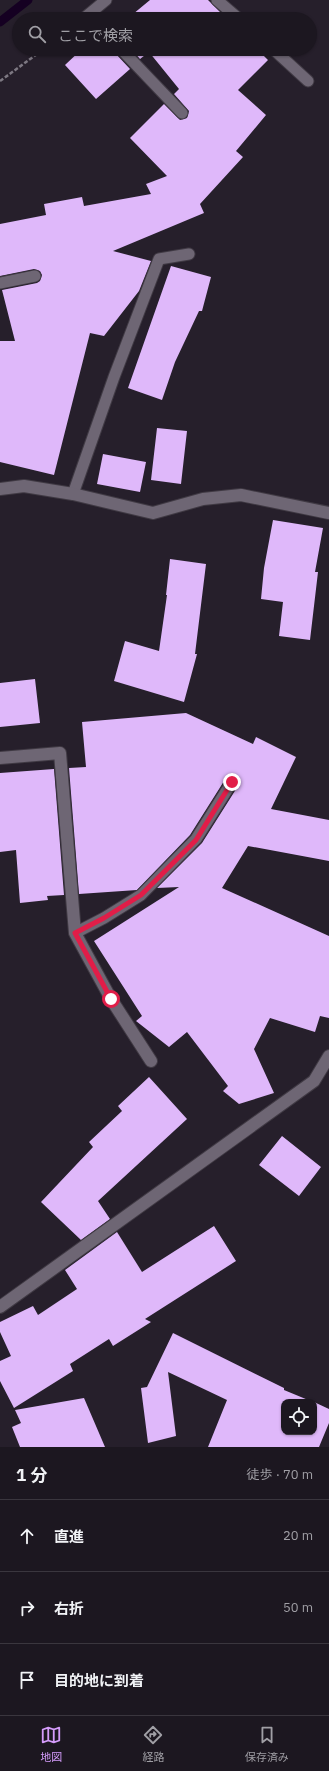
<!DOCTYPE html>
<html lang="ja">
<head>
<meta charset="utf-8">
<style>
  body { margin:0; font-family:"IBM Plex Sans","Noto Sans JP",sans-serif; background:#29242d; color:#f1f3f6 }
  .controls { position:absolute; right:12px; bottom:12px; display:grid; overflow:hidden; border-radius:8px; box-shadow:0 1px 3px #0004 }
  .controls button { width:36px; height:36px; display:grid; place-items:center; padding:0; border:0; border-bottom:1px solid #3a363e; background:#1c1720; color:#f1f3f6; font:20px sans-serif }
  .stop { position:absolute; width:12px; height:12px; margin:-9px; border:3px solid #e11d48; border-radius:50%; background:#fff }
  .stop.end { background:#e11d48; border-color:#fff; box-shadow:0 1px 4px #0008 }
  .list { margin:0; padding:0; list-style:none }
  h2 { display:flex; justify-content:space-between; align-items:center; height:52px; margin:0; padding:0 16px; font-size:17px }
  h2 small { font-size:13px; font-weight:400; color:#a09fa5 }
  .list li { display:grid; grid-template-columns:26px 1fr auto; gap:12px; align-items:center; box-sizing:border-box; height:72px; padding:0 16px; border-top:1px solid #3a363e }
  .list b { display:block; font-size:15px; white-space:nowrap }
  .list em { font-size:13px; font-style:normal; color:#a09fa5 }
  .icon { flex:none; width:22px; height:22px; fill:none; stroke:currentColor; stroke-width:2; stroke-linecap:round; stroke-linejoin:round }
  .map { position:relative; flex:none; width:329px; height:1447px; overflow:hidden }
  .search { position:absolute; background:#1c1720; box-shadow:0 1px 3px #0004; left:12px; right:12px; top:12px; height:44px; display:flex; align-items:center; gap:10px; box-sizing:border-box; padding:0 14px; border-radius:22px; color:#a09fa5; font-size:15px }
  .sheet { height:268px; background:#1c1720 }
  nav { display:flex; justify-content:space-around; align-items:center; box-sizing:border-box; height:56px; border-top:1px solid #3a363e; background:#1c1720; font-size:11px; color:#a09fa5 }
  nav a { display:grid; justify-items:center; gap:2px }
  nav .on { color:#d59cfb }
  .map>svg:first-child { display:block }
</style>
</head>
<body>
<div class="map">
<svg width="329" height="1447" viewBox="0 0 329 1447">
  <rect width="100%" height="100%" fill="#261f2b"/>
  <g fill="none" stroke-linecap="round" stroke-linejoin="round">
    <path stroke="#150022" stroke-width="9" d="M0,22L28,0"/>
  </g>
  <path fill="#dfb8fa" d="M150,0H208L227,19H127Z
    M82,49H114L116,54L130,69L96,99L65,65Z
    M131,49H257L268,60L238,90L266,115L236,151L243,157L200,204L204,213L113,251L151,261L139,291L104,336L90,333L54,475L0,462V341H15L2,290L37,283L40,281L42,275L40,271L34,269L0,276V224L46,215L44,204L82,197L84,206L151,194L146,184L167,176L130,138L164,104L180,120L187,118L189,111L174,94L179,89L149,52L140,59Z
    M171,266L211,277L202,311H199L175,362L162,400L128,388Z
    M157,428L187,431L181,484L151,480Z
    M103,454L146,462L140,492L97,484Z
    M273,520L323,528L315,572H318L310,640L279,636L283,602L261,599L264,568Z
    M170,559L206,564L195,654H197L184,702L114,681L125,641L159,651L167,595H166Z
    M35,679L40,723L0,727V683Z
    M186,713L253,744L256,737L296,757L271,809L329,820V861L248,846L222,888L329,936V1018L320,1016L315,1032L270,1018L254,1049L274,1093L239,1104L223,1091L228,1086L187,1032L169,1047L136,1021L142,1016L94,941L179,887L157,888L202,843L238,786V778L233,775L226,778L190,835L137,890L79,894L69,768L86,767L82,722Z
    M54,769L64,895L47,896L48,900L20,903L16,850L0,852V773Z
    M149,1077L187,1119L98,1201L110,1219L81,1240L41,1202L93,1147L89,1142L122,1111L118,1106Z
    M282,1136L321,1167L299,1196L259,1165Z
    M214,1226L236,1261L145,1319L151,1322L113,1346L109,1339L70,1364L73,1371L14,1408L0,1381V1361L11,1356L0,1332V1322L33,1306L38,1315L77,1289L65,1270L117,1232L142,1272Z
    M173,1333L284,1388V1390L313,1402H284V1432H314V1402L329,1409V1423L319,1447H208L227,1400L168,1372L176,1436L148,1443L141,1388L147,1387Z
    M84,1398L105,1447H20L12,1427L21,1423L15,1410Z"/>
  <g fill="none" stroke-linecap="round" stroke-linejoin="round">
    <g stroke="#403a44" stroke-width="13">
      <path id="lane" d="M217,0L239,19
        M83,19L106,0
        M121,49L182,113
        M273,49L308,81
        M0,283L35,276
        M73,494L114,377L159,259L189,254
        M75,933L104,918L141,895L196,839L232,782"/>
    </g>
    <g stroke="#403a44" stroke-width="14">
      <path id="street" d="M0,489L24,486L73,494L153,513L203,499L241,495L329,513
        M0,758L60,753L75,933L111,999L151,1061
        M0,1307L314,1081L329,1056"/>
    </g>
    <path stroke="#7d7882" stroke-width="2.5" stroke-dasharray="4 2" stroke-linecap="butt" d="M0,81L44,49"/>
    <use href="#lane" stroke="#6e6674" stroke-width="11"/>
    <use href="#street" stroke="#6e6674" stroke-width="12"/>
  </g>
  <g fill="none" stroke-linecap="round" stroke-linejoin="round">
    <path stroke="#e11d48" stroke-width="5" d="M111,999L75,933L104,918L141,895L196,840L232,782"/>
  </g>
</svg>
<div class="controls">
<button><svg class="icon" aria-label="locate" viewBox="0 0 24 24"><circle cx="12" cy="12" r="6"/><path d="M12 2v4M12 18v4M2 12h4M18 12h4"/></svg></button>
</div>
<div class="stop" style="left:111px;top:999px"></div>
<div class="stop end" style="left:232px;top:782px"></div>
<div class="search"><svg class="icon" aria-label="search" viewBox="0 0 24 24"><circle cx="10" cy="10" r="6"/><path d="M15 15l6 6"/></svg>ここで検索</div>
</div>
<section class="sheet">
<h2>1 分<small>徒歩 · 70 m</small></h2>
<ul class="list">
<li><svg class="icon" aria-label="ahead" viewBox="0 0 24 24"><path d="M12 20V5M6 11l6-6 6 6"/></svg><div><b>直進</b></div><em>20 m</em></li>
<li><svg class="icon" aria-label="right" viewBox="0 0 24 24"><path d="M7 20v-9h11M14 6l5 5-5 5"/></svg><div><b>右折</b></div><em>50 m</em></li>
<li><svg class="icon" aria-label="arrive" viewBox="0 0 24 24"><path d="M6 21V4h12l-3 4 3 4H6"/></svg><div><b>目的地に到着</b></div></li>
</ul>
</section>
<nav>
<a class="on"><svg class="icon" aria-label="map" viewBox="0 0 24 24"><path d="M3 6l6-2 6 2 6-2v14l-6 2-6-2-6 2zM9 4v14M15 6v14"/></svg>地図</a>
<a><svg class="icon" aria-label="directions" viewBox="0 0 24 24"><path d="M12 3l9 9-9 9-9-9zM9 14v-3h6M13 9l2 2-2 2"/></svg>経路</a>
<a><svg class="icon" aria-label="saved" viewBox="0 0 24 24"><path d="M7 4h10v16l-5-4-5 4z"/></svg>保存済み</a>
</nav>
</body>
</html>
